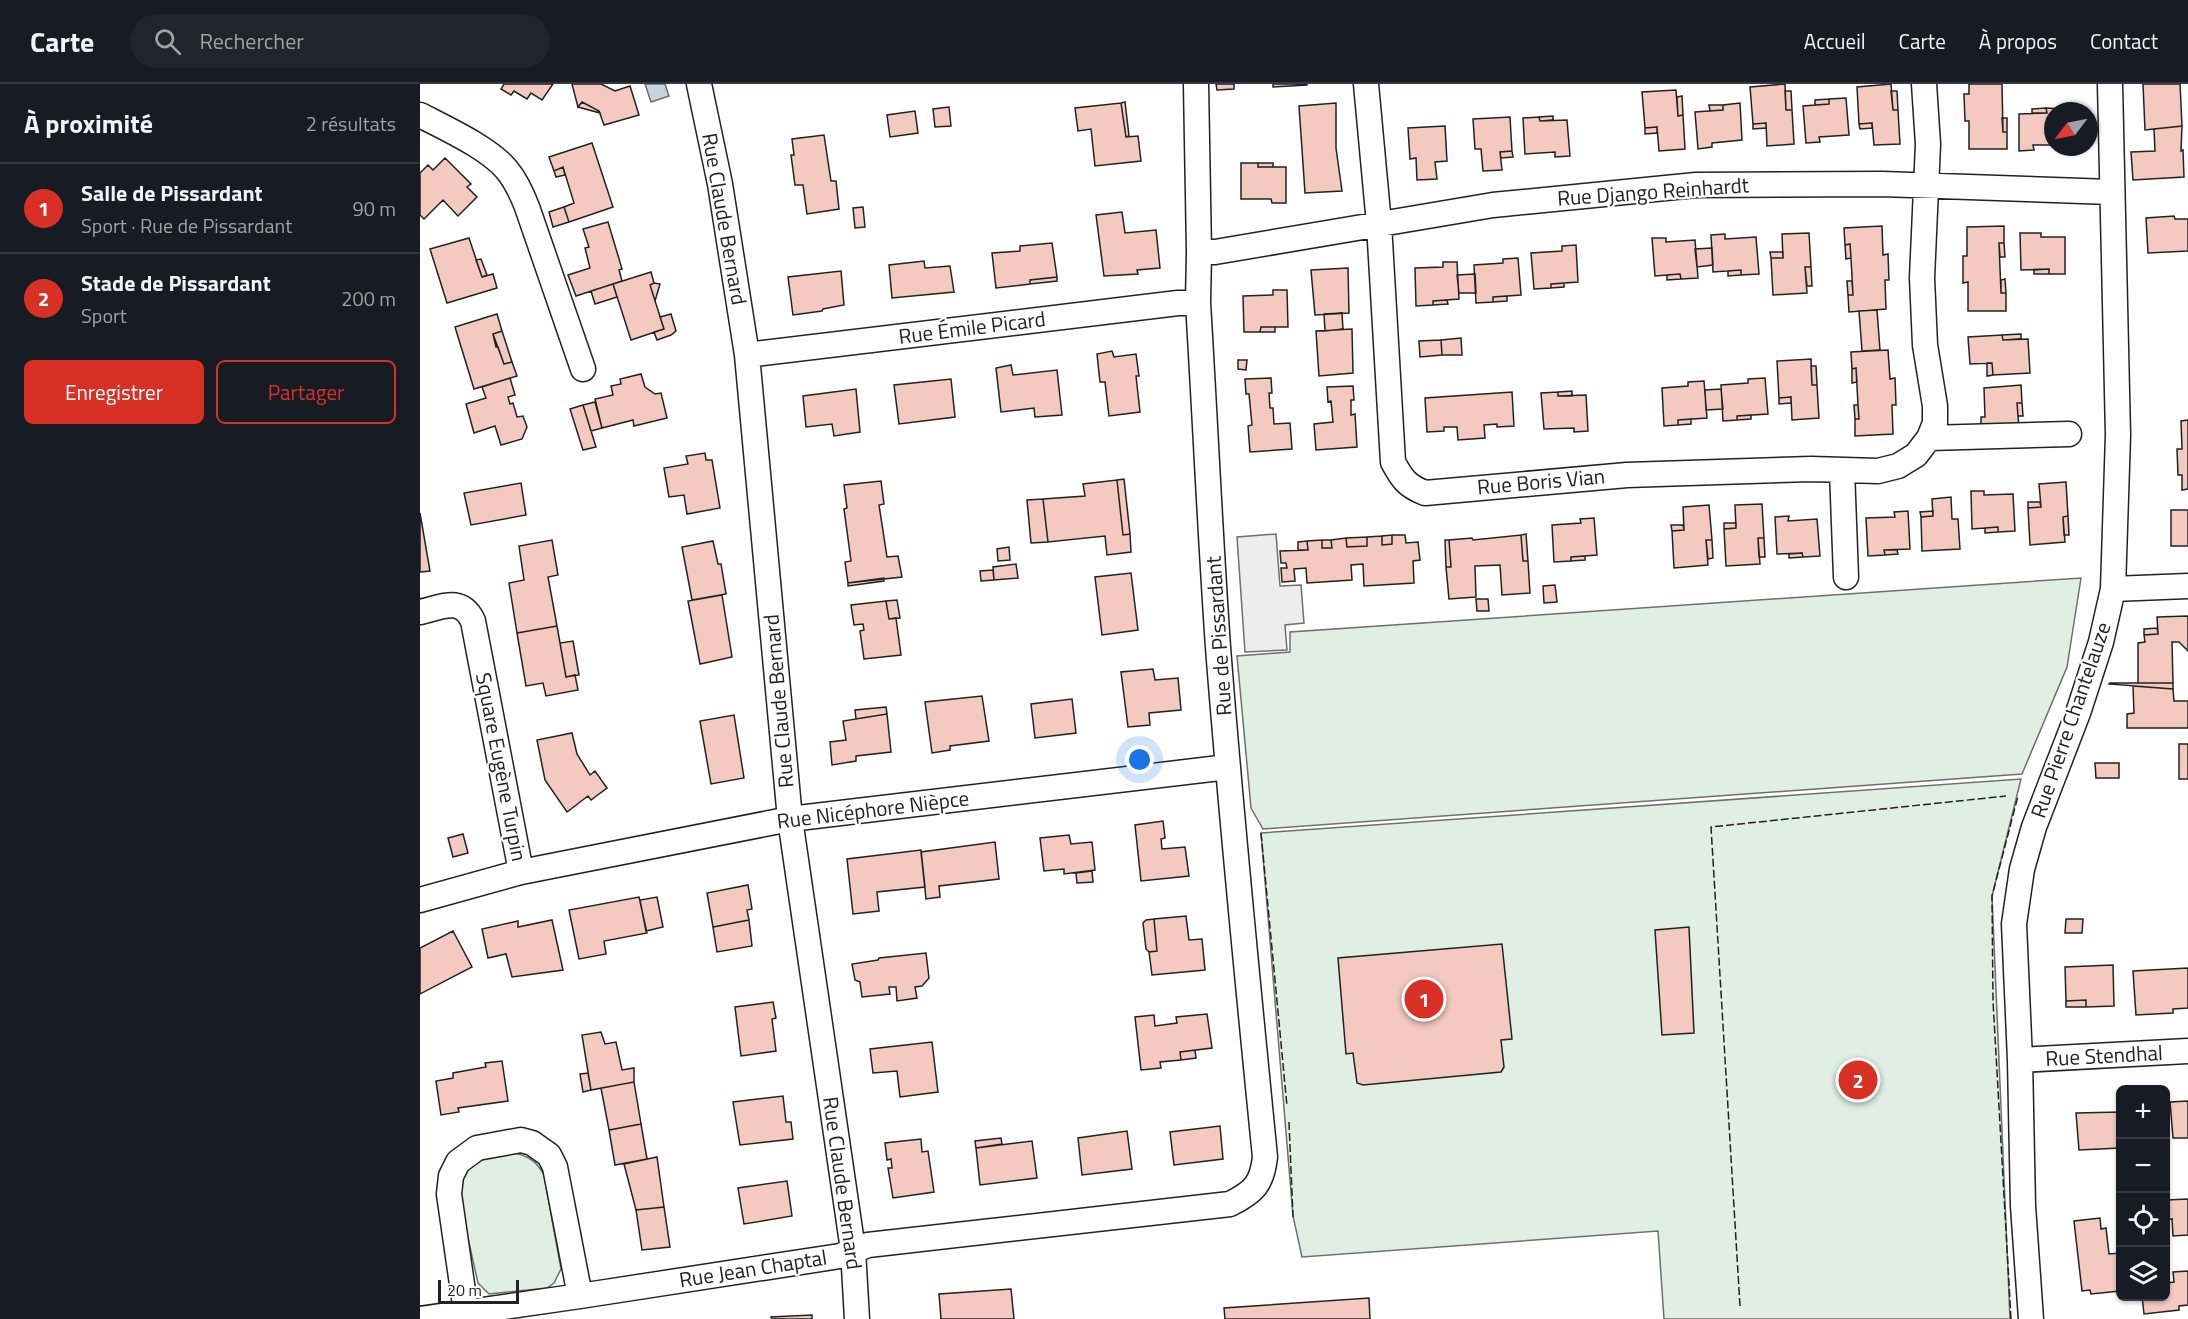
<!DOCTYPE html>
<html lang="fr">
<head>
<meta charset="utf-8">
<style>
  body { margin:0; font-family:"Titillium Web",sans-serif; background:#20242c; color:#f1f3f6 }
  .controls { position:absolute; right:18px; bottom:18px; display:grid; overflow:hidden; border-radius:9px; box-shadow:0 2px 4px #0004 }
  .controls button { width:54px; height:54px; display:grid; place-items:center; padding:0; border:0; border-bottom:2px solid #363941; background:#171b24; color:#f1f3f6; font:30px sans-serif }
  .compass { position:absolute; left:1624px; top:18px; width:54px; height:54px; border-radius:50%; background:#171b24; box-shadow:0 2px 4px #0004; rotate:238deg }
  .scale { position:absolute; left:18px; bottom:15px; width:81px; box-sizing:border-box; padding-left:6px; border:3px solid #222; border-top:0; font-size:16px; line-height:21px; white-space:nowrap; color:#222; -webkit-text-stroke:4px #fff; paint-order:stroke }
  .you { position:absolute; left:720px; top:676px; width:21px; height:21px; margin:-15px; border:4px solid #fff; border-radius:50%; background:#1a73e8; box-shadow:0 0 0 9px #1a73e833 }
  .badge { display:grid; place-items:center; width:39px; height:39px; border-radius:50%; background:#d93025; color:#fff; font-size:20px; font-weight:700 }
  .pin { position:absolute; translate:-50% -50%; border:3px solid #fff; box-shadow:0 2px 6px #0006 }
  .list { margin:0; padding:0; list-style:none }
  h2 { display:flex; justify-content:space-between; align-items:center; height:78px; margin:0; padding:0 24px; font-size:26px }
  h2 small { font-size:20px; font-weight:400; color:#9ea1a6 }
  .list li { display:grid; grid-template-columns:39px 1fr auto; gap:18px; align-items:center; box-sizing:border-box; height:90px; padding:0 24px; border-top:2px solid #363941 }
  .list b { display:block; font-size:22px; white-space:nowrap }
  .list p { margin:0; font-size:20px; white-space:nowrap; color:#9ea1a6 }
  .list em { font-size:20px; font-style:normal; color:#9ea1a6 }
  .actions { display:flex; gap:12px; padding:18px 24px }
  .actions a { flex:1; padding:14px 0; border:2px solid #d93025; border-radius:9px; text-align:center; font-size:21px; color:#d93025 }
  .actions .main { background:#d93025; color:#fff }
  .icon { flex:none; width:33px; height:33px; fill:none; stroke:currentColor; stroke-width:2; stroke-linecap:round; stroke-linejoin:round }
  .map { position:relative; flex:none; width:1768px; height:1235px; overflow:hidden }
  header { display:flex; align-items:center; gap:36px; box-sizing:border-box; height:84px; padding:0 30px; background:#171b24; border-bottom:2px solid #363941 }
  header strong { font-size:28px }
  nav { display:flex; gap:33px; margin-inline-start:auto; font-size:21px }
  .search { width:420px; height:54px; background:#20242c; display:flex; align-items:center; gap:15px; box-sizing:border-box; padding:0 21px; border-radius:33px; color:#9ea1a6; font-size:22px }
  main { display:flex }
  aside { flex:1; background:#171b24 }
  .map>svg:first-child { display:block }
</style>
</head>
<body>
<header>
<strong>Carte</strong>
<div class="search"><svg class="icon" aria-label="search" viewBox="0 0 24 24"><circle cx="10" cy="10" r="6"/><path d="M15 15l6 6"/></svg>Rechercher</div>
<nav><a>Accueil</a><a>Carte</a><a>À propos</a><a>Contact</a></nav>
</header>
<main>
<aside>
<h2>À proximité<small>2 résultats</small></h2>
<ul class="list">
<li><span class="badge">1</span><div><b>Salle de Pissardant</b><p>Sport · Rue de Pissardant</p></div><em>90 m</em></li>
<li><span class="badge">2</span><div><b>Stade de Pissardant</b><p>Sport</p></div><em>200 m</em></li>
</ul>
<div class="actions"><a class="main">Enregistrer</a><a>Partager</a></div>
</aside>
<div class="map">
<svg width="1768" height="1235" viewBox="0 0 1768 1235">
  <rect width="100%" height="100%" fill="#fff"/>
  <path fill="#e0efe3" stroke="#6f6f6f" stroke-width="1.5" d="M1661,494L1647,583L1602,690L843,745L831,724L817,572L870,568V548Z
    M1601,695L1572,812L1590,1235H1244L1238,1147L882,1173L873,1132L841,749Z
    M95,1069C110,1073 117,1078 124,1091L141,1185L134,1199L127,1204L69,1210L58,1199L37,1105C45,1073 67,1074 95,1069Z"/>
  <path fill="#ededed" stroke="#6f6f6f" stroke-width="1.5" d="M856,450L860,502L881,501L884,539L865,541L867,566L825,568L817,453Z"/>
  <path fill="#c7d3dd" stroke="#6f6f6f" stroke-width="1.5" d="M225,0H245L249,12L231,18Z"/>
  <path fill="#f3c9c0" stroke="#222" stroke-width="1.5" d="M84,0H133L122,16L111,9L107,15L94,7L91,11L81,5Z
    M152,0H181L195,7L210,2L219,31L184,41L179,27L162,18L158,23Z
    M796,0H814V5L797,6Z
    M853,0H887V1L853,3Z
    M1365,0L1366,26H1372L1374,60L1347,62L1346,39L1333,40L1330,3Z
    M1471,0L1473,26H1478L1480,60L1454,61L1452,39L1439,40L1437,3Z
    M1549,0H1582L1583,48H1587V65H1549V37H1545L1544,10H1549Z
    M1723,0H1760L1762,42L1725,46Z
    M1256,6L1258,32L1263,31L1265,65L1239,67L1237,43L1225,44L1222,8Z
    M1365,7H1371L1372,26H1366Z
    M1471,7H1477L1478,26H1473Z
    M1262,12L1263,31L1258,32L1257,13Z
    M1426,14L1429,51L1399,53L1400,58L1386,59L1383,22L1409,20V15Z
    M1409,15V20L1395,21V16Z
    M162,18L179,27L180,29L158,23Z
    M705,18L709,52L706,53L701,19Z
    M701,19L706,53L718,52L721,77L675,82L671,45L658,47L655,24Z
    M916,19V64L922,107L885,109L879,22Z
    M1320,19L1322,56L1292,59V63L1278,65L1275,28L1303,26V21Z
    M1289,21H1303V26L1290,27Z
    M529,23L531,42L515,43L513,25Z
    M1626,24L1627,29H1612V25Z
    M1626,24L1644,25V27H1633V61H1613L1614,66L1599,67V30L1627,29Z
    M495,27L498,49L470,53L467,31Z
    M1133,32V36L1120,37L1119,33Z
    M1090,33L1092,67L1080,68L1082,86L1063,87L1061,65H1055L1053,35Z
    M1119,33L1120,37L1147,36L1150,72L1135,73V68L1105,70L1103,34Z
    M1582,34H1587V48H1583Z
    M1346,39V44L1333,45V40Z
    M1452,39V44L1440,45L1439,40Z
    M1025,42L1027,77L1015,78L1017,95L997,96L996,74L990,75L988,44Z
    M1762,42L1761,67L1763,66L1764,93L1713,96L1711,68L1735,67L1734,45Z
    M1237,43V49L1225,50V44Z
    M404,51L411,97H416L419,125L387,130L383,101H375L371,71H374L372,55Z
    M172,59L193,123L149,138L144,123L154,119L143,83L134,87L129,73Z
    M1092,67L1093,73L1081,74L1080,68Z
    M25,74L51,100L47,103L57,113L38,132L23,116L4,135L0,131V89L8,81L13,86Z
    M821,79H838V83H866V119H852L851,115H821Z
    M838,79H853V83H838Z
    M143,83L145,91L136,93L134,87Z
    M144,123L149,138L133,143L129,128Z
    M443,123L445,143L435,144L433,124Z
    M702,128L705,149L736,146L740,184L717,186L718,190L684,192L676,131Z
    M1754,132L1755,135H1768V167L1728,169L1726,134Z
    M188,138L202,185L199,186L202,197L156,212L148,191L170,184L165,164L169,163L163,145Z
    M1462,142L1463,171L1468,170L1469,196H1465L1466,225L1429,228L1428,211H1433L1431,174L1430,160L1425,161L1424,144Z
    M1584,142V159H1579L1581,209H1586V227H1548V198L1543,199V172H1547V143Z
    M1389,149L1391,183H1385L1387,209L1353,211L1351,174H1363L1362,150Z
    M1600,149H1621V153H1645V190H1629V185L1601,186Z
    M1305,150V155L1336,153L1339,190L1321,191V186L1293,188L1291,151Z
    M49,154L62,193L73,190L77,204L27,219L10,165Z
    M1232,154H1246V158L1275,156L1278,194L1261,195L1260,190L1235,192Z
    M632,159L637,193L610,196V200L576,204L572,169L600,167V162Z
    M1579,159H1584L1585,173H1580Z
    M1430,160L1431,174L1426,175L1425,161Z
    M1156,161L1158,198L1131,200V204L1114,205L1111,169L1142,167V162Z
    M1292,164L1293,181L1277,183L1275,165Z
    M1350,168H1363V174H1351Z
    M1098,174L1101,211L1073,213V218L1056,219L1054,181L1083,179V175Z
    M61,175L67,191L62,193L56,176Z
    M504,177L505,184L530,182L534,208L472,214L469,181Z
    M1023,178H1037L1039,215L1013,217V221L996,222L995,184L1023,183Z
    M1385,183H1391L1392,202H1387Z
    M928,184L929,229L895,231L891,186Z
    M1629,185V190H1614V186Z
    M1321,186V191L1308,192V187Z
    M421,187L424,221L403,225L402,227L373,231L368,193Z
    M231,188L234,199L230,201L244,245L211,256L193,200Z
    M1055,190L1056,209H1039L1037,191Z
    M1260,190L1261,195L1247,196V191Z
    M637,193V197L610,200V196Z
    M1585,195L1586,209H1581V196Z
    M1427,197H1432L1433,211H1428Z
    M234,199L240,200L235,217L230,201Z
    M1144,199V203L1131,204V200Z
    M193,200L197,213L175,220L171,207Z
    M853,206H867L868,243H841L840,248H824L823,212L853,211Z
    M1087,212V217L1073,218V213Z
    M1027,216L1028,220L1013,221V217Z
    M1457,226L1460,266L1442,267L1439,227Z
    M922,229L923,245L905,247L904,230Z
    M77,230L82,247L73,250L76,263H78L84,280L92,278L97,292L54,305L35,243Z
    M251,230L256,247L251,251L237,256L234,248L244,245L240,233Z
    M841,243H855V248H840Z
    M932,245L933,289L899,292L896,247Z
    M82,247L92,278L84,280L73,250Z
    M1601,250V255L1583,256L1582,251Z
    M1582,251L1583,256L1608,255L1610,289L1573,291L1572,279L1550,280L1548,253Z
    M1041,254L1042,271H1022L1021,256Z
    M1021,256L1022,271L1000,273L999,257Z
    M1468,266L1470,295L1475,294L1476,321H1472L1473,350L1435,352V335H1439L1438,321L1436,284L1432,285L1431,268Z
    M692,267L694,273L716,270L719,292H716L720,328L689,332L685,298H680L677,270Z
    M1391,275L1392,301H1397L1399,334L1372,336L1371,313L1359,314L1357,277Z
    M818,276H827L826,286L818,285Z
    M1567,279H1572L1573,291L1567,292Z
    M591,281L593,291L637,286L642,331L615,333L614,324L581,328L576,284Z
    M1391,282H1396L1397,301H1392Z
    M1436,284L1437,298L1432,299V285Z
    M221,290L225,303L235,310L241,309L247,334L214,342L213,336L182,344L175,315L193,311L191,302L201,300L200,295Z
    M90,294L95,311L88,313L90,320L93,319L97,333L103,332L107,343L102,355L81,361L75,342L54,349L46,320L66,314L62,303Z
    M851,294L852,309H849L850,324H853L854,340L870,339L872,365L830,368L828,342L832,341L829,310H826L825,295Z
    M1345,294L1348,330L1317,332V336L1303,337L1301,301L1328,299V295Z
    M531,295L535,333L479,340L474,301Z
    M1284,297L1287,334L1258,336V341L1244,342L1242,304L1268,302V298Z
    M1601,301L1602,319H1597L1599,344L1561,347V333H1565L1564,304Z
    M933,302L934,316H931V331L935,330L937,363L896,366L894,340L913,338L911,317L908,318L907,303Z
    M436,305L440,348L414,352L412,340L386,343L383,312Z
    M1301,305L1303,325L1286,326L1285,306Z
    M1152,307V312H1138V308Z
    M1092,308L1094,342L1077,343V340L1064,341L1065,354L1038,356L1037,343H1024V347L1007,348L1005,314Z
    M1138,308V312L1166,311L1168,347L1154,348V344L1124,345L1121,309Z
    M1371,313V319L1359,320V314Z
    M175,318L182,344L171,347L163,321Z
    M1597,319H1602L1603,332H1598Z
    M163,321L176,363L163,366L150,325Z
    M1434,321H1438L1439,335H1435Z
    M1331,331V335L1317,336V332Z
    M1271,335V340L1258,341V336Z
    M1768,336V405L1762,406V391H1758L1757,365H1762L1761,337Z
    M285,369L286,376H292L300,424L267,430L264,411L249,413L244,384L268,380L266,372Z
    M704,395L710,450L703,451L697,396Z
    M697,396L703,451L710,450L711,468L687,471L685,452L628,458L623,415L665,412L663,400Z
    M461,397L464,420L459,421L467,473L478,472L482,493L428,499L425,478L431,477L424,425L427,424L424,401Z
    M1646,398L1648,432L1643,433L1645,458L1610,461L1608,424L1621,423L1619,400Z
    M101,399L106,431L51,441L44,409Z
    M1551,407H1564V411L1593,410L1595,447L1578,448V443L1552,445Z
    M1531,413L1532,435H1538L1540,465L1502,467L1501,433L1513,432L1512,415Z
    M623,415L628,458L611,459L607,416Z
    M1608,418H1620L1621,423L1608,424Z
    M1342,420L1344,454H1338L1340,480L1306,482L1304,445L1316,444L1315,421Z
    M1289,421L1292,456H1286L1288,481L1254,484L1252,447L1264,446L1263,423Z
    M1751,426H1768V462H1751Z
    M1488,427L1490,465L1464,466L1465,471L1448,472L1446,434L1475,433L1474,428Z
    M1513,427V432L1501,433L1500,428Z
    M0,429L10,487L0,488Z
    M1369,432L1368,437L1397,435L1400,472L1383,473L1382,469L1357,470L1355,433Z
    M1648,432L1649,451H1644L1643,433Z
    M1174,434L1177,471L1151,473V477L1134,478L1132,441L1161,439L1160,435Z
    M1304,439H1316V444L1304,445Z
    M1251,441H1263L1264,446L1252,447Z
    M1578,443V448L1565,449V444Z
    M1106,450L1108,477H1103L1101,451Z
    M972,451H985L986,459L998,458L1000,476L993,477L994,499L944,502L943,480L931,481L932,496L887,499L886,484L874,485L875,497L862,498L861,484H867L866,479H861L860,467L888,466L887,457L902,456V464H912L911,456L926,454L927,463L947,462V453L962,452V461L972,460Z
    M972,451V460L962,461V452Z
    M1101,451L1103,477H1108L1110,509L1082,511L1080,481L1055,482L1056,513L1029,515L1026,483H1031L1029,456L1052,454L1053,456Z
    M947,453V462L927,463L926,454Z
    M1338,454H1344L1345,473H1339Z
    M132,456L138,491L128,493L137,542L97,549L89,499L104,496L99,462Z
    M902,456H911L912,464H902Z
    M1025,456H1029L1031,483H1026Z
    M1286,456H1292L1293,474L1288,475Z
    M293,457L298,480H301L306,510L272,516L262,463Z
    M887,457L888,466H878V458Z
    M589,463L590,476L578,477L577,465Z
    M1464,466H1477L1478,470L1465,471Z
    M1382,469L1383,473L1369,474V470Z
    M1165,472V476L1151,477V473Z
    M596,480L598,494L574,496L573,483Z
    M573,486L574,496L561,497L560,487Z
    M711,489L718,546L682,551L675,493Z
    M464,494V497L428,502V499Z
    M1135,501L1137,518L1124,519L1123,502Z
    M302,511L312,573L280,580L268,517Z
    M1056,515H1068L1069,527H1057Z
    M477,516L480,534L469,535L466,517Z
    M466,517L469,535L476,534L481,571L444,575L440,547L444,546L443,540L434,541L431,521Z
    M1768,532V567L1759,558H1752L1753,599H1718V559L1725,558L1724,551L1738,550L1737,533Z
    M137,542L146,593L155,591L158,606L126,612L123,599L106,602L97,549Z
    M1737,544L1738,550L1724,551V545Z
    M153,557L159,591L146,593L140,559Z
    M733,585L735,596L758,594L761,626L729,629L730,641L708,643L701,588Z
    M1690,599H1753V605L1689,600Z
    M1713,602L1753,605L1754,617H1768V644H1707V630L1714,629Z
    M562,612L569,657L530,662V666L512,669L505,618Z
    M652,615L656,649L615,654L611,620Z
    M466,623L467,630L436,635L435,626Z
    M467,630L471,668L436,672V677L412,681L410,658L426,656L423,637Z
    M314,631L324,694L291,700L280,637Z
    M152,649L157,670L170,691L175,687L187,704L171,716L168,712L147,728L125,696L117,656Z
    M1759,660H1768V695H1759Z
    M1675,679H1699V694H1676Z
    M743,737L745,754L741,755L742,765L765,763L769,792L721,797L715,741Z
    M43,750L48,769L33,773L28,754Z
    M649,751L651,760L672,758L675,786L644,790V785L624,787L620,754Z
    M575,758L579,795L519,802L520,813L506,815L501,768Z
    M501,766L505,803L457,808L459,827L433,830L427,775Z
    M672,787L673,798L657,799L656,789Z
    M328,801L332,825L327,826L329,836L293,843L287,809Z
    M219,813L227,849L184,857L186,870L159,875L149,826Z
    M237,813L243,843L226,847L220,816Z
    M766,832L769,856L782,855L785,886L732,891L729,868L737,867L734,835Z
    M734,835L737,867L729,868L726,865L723,839L726,836Z
    M1646,835H1663L1662,849H1645Z
    M132,836L143,886L92,893L86,870L68,874L62,845L98,837V843Z
    M329,836L332,862L297,868L293,843Z
    M1269,843L1274,949L1242,951L1235,846Z
    M33,847L52,883L0,910V864Z
    M1082,860L1092,955L1081,956L1084,983L1081,988L943,1001L937,999L933,969L926,970L918,874Z
    M506,869L509,894L502,902L495,903L497,914L477,917L476,903H469L470,910L442,913L440,898L435,896L432,880L458,876L459,874Z
    M1693,881L1694,922L1666,923V916L1646,917L1645,883Z
    M1768,884V924L1753,925V929L1716,931L1713,887Z
    M1666,916V923H1646V917Z
    M353,918L356,934L352,935L356,967L321,972L315,923Z
    M787,930L792,964L760,968L761,976L740,978L741,984L721,986L715,933L734,931L735,942L757,939L756,933Z
    M181,948L185,960L196,958L202,986L214,984V998L171,1006L162,951Z
    M512,958L518,1008L480,1013L477,987L453,989L450,965Z
    M775,966L776,974L761,976L760,968Z
    M82,977L88,1017L38,1024L39,1028L21,1031L16,997L33,994V989L66,983L65,979Z
    M168,989L171,1006L163,1008L160,990Z
    M214,998L221,1040L189,1046L181,1004Z
    M363,1012L366,1038H371L373,1055L320,1061L313,1018Z
    M1768,1017V1054H1753L1750,1018Z
    M1700,1028V1064L1659,1066L1656,1029Z
    M221,1040L227,1075L195,1081L189,1046Z
    M800,1042L803,1075L754,1081L750,1048Z
    M707,1047L712,1085L662,1091L658,1054Z
    M581,1054L582,1060L556,1064L555,1057Z
    M501,1055L502,1068L508,1067L514,1108L473,1114L468,1084H472L471,1075L467,1076L465,1059Z
    M612,1057L617,1094L560,1101L556,1064Z
    M237,1073L244,1123L216,1126L204,1080Z
    M367,1097L372,1132L324,1140L318,1104Z
    M1768,1115V1151L1753,1152L1752,1135L1746,1136V1116Z
    M244,1123L250,1163L222,1166L216,1126Z
    M1680,1134L1681,1145L1686,1144L1689,1170L1700,1169V1207L1671,1210L1670,1206L1662,1207L1654,1137Z
    M1768,1187V1221L1759,1222V1226L1724,1230L1722,1212H1746V1199L1754,1198L1753,1188Z
    M591,1205L594,1235H521L519,1210Z
    M949,1214L950,1235H805L804,1224Z
    M392,1231V1235H352L351,1233Z"/>
  <g fill="none" stroke-linecap="round" stroke-linejoin="round">
    <g stroke="#222" stroke-width="27">
      <path id="minor" d="M279,0L300,100L327,271L370,735L433,1166L437,1235
        M946,0L959,140L973,378C982,395 987,402 1005,409L1207,391L1391,385L1458,387L1478,382L1496,371L1509,354L1515,339V322L1505,261L1502,194L1508,60L1504,0
        M0,31C25,44 69,64 87,86C96,97 102,110 107,123L163,285
        M779,168H795L1073,121L1276,101L1462,100L1691,108
        M327,271L758,219H778
        M1509,354L1649,350
        M1422,386L1426,493
        M1693,505L1768,502
        M0,528C22,523 41,512 53,537L101,788
        M0,816L101,788L370,735L808,683
        M1600,976L1768,967
        M46,1228L29,1110L31,1092L38,1078L57,1064L101,1056L112,1059L129,1071L135,1083L160,1212
        M0,1235L160,1212L420,1172L448,1161L810,1120C834,1108 842,1100 845,1073C828,903 811,733 798,563C790,448 785,333 778,219L779,168L776,0
        M1611,1235L1603,1122L1600,976L1594,840L1602,785L1614,743L1658,629L1681,558L1693,505L1698,351L1690,0"/>
    </g>
    <use href="#minor" stroke="#fff" stroke-width="24"/>
    <path stroke="#222" stroke-width="1.5" stroke-dasharray="8 3" stroke-linecap="butt" d="M841,749L867,1022
      M869,1038L873,1133
      M1320,1222L1291,743L1586,712
      M1591,1235L1573,917L1572,812L1598,712"/>
  </g>
  <g text-anchor="middle" stroke-width="4.5" stroke-linejoin="round" paint-order="stroke">
    <g font-size="21" fill="#222" stroke="#fff">
      <text transform="translate(1233 108) rotate(-4)" y="7">Rue Django Reinhardt</text>
      <text transform="translate(304 135) rotate(80)" y="7">Rue Claude Bernard</text>
      <text transform="translate(552 244) rotate(-7)" y="7">Rue Émile Picard</text>
      <text transform="translate(1121 398) rotate(-5)" y="7">Rue Boris Vian</text>
      <text transform="translate(799 552) rotate(-94)" y="7">Rue de Pissardant</text>
      <text transform="translate(359 617) rotate(-95)" y="7">Rue Claude Bernard</text>
      <text transform="translate(1651 636) rotate(-71)" y="7">Rue Pierre Chantelauze</text>
      <text transform="translate(81 683) rotate(79)" y="7">Square Eugène Turpin</text>
      <text transform="translate(453 726) rotate(-7)" y="7">Rue Nicéphore Nièpce</text>
      <text transform="translate(1684 972) rotate(-3)" y="7">Rue Stendhal</text>
      <text transform="translate(422 1099) rotate(82)" y="7">Rue Claude Bernard</text>
      <text transform="translate(333 1185) rotate(-9)" y="7">Rue Jean Chaptal</text>
    </g>
  </g>
</svg>
<div class="controls">
<button>+</button>
<button>−</button>
<button><svg class="icon" aria-label="locate" viewBox="0 0 24 24"><circle cx="12" cy="12" r="6"/><path d="M12 2v4M12 18v4M2 12h4M18 12h4"/></svg></button>
<button><svg class="icon" aria-label="layers" viewBox="0 0 24 24"><path d="M12 4l9 5-9 5-9-5zM3 14l9 5 9-5"/></svg></button>
</div>
<svg class="compass" viewBox="-18 -18 36 36"><path d="M0-13l5 13h-10z" fill="#e53935"/><path d="M0 13l5-13h-10z" fill="#9ea1a6"/></svg>
<div class="scale">20 m</div>
<div class="you"></div>
<div class="pin badge" style="left:1004px;top:915px">1</div>
<div class="pin badge" style="left:1438px;top:996px">2</div>
</div>
</main>
</body>
</html>
